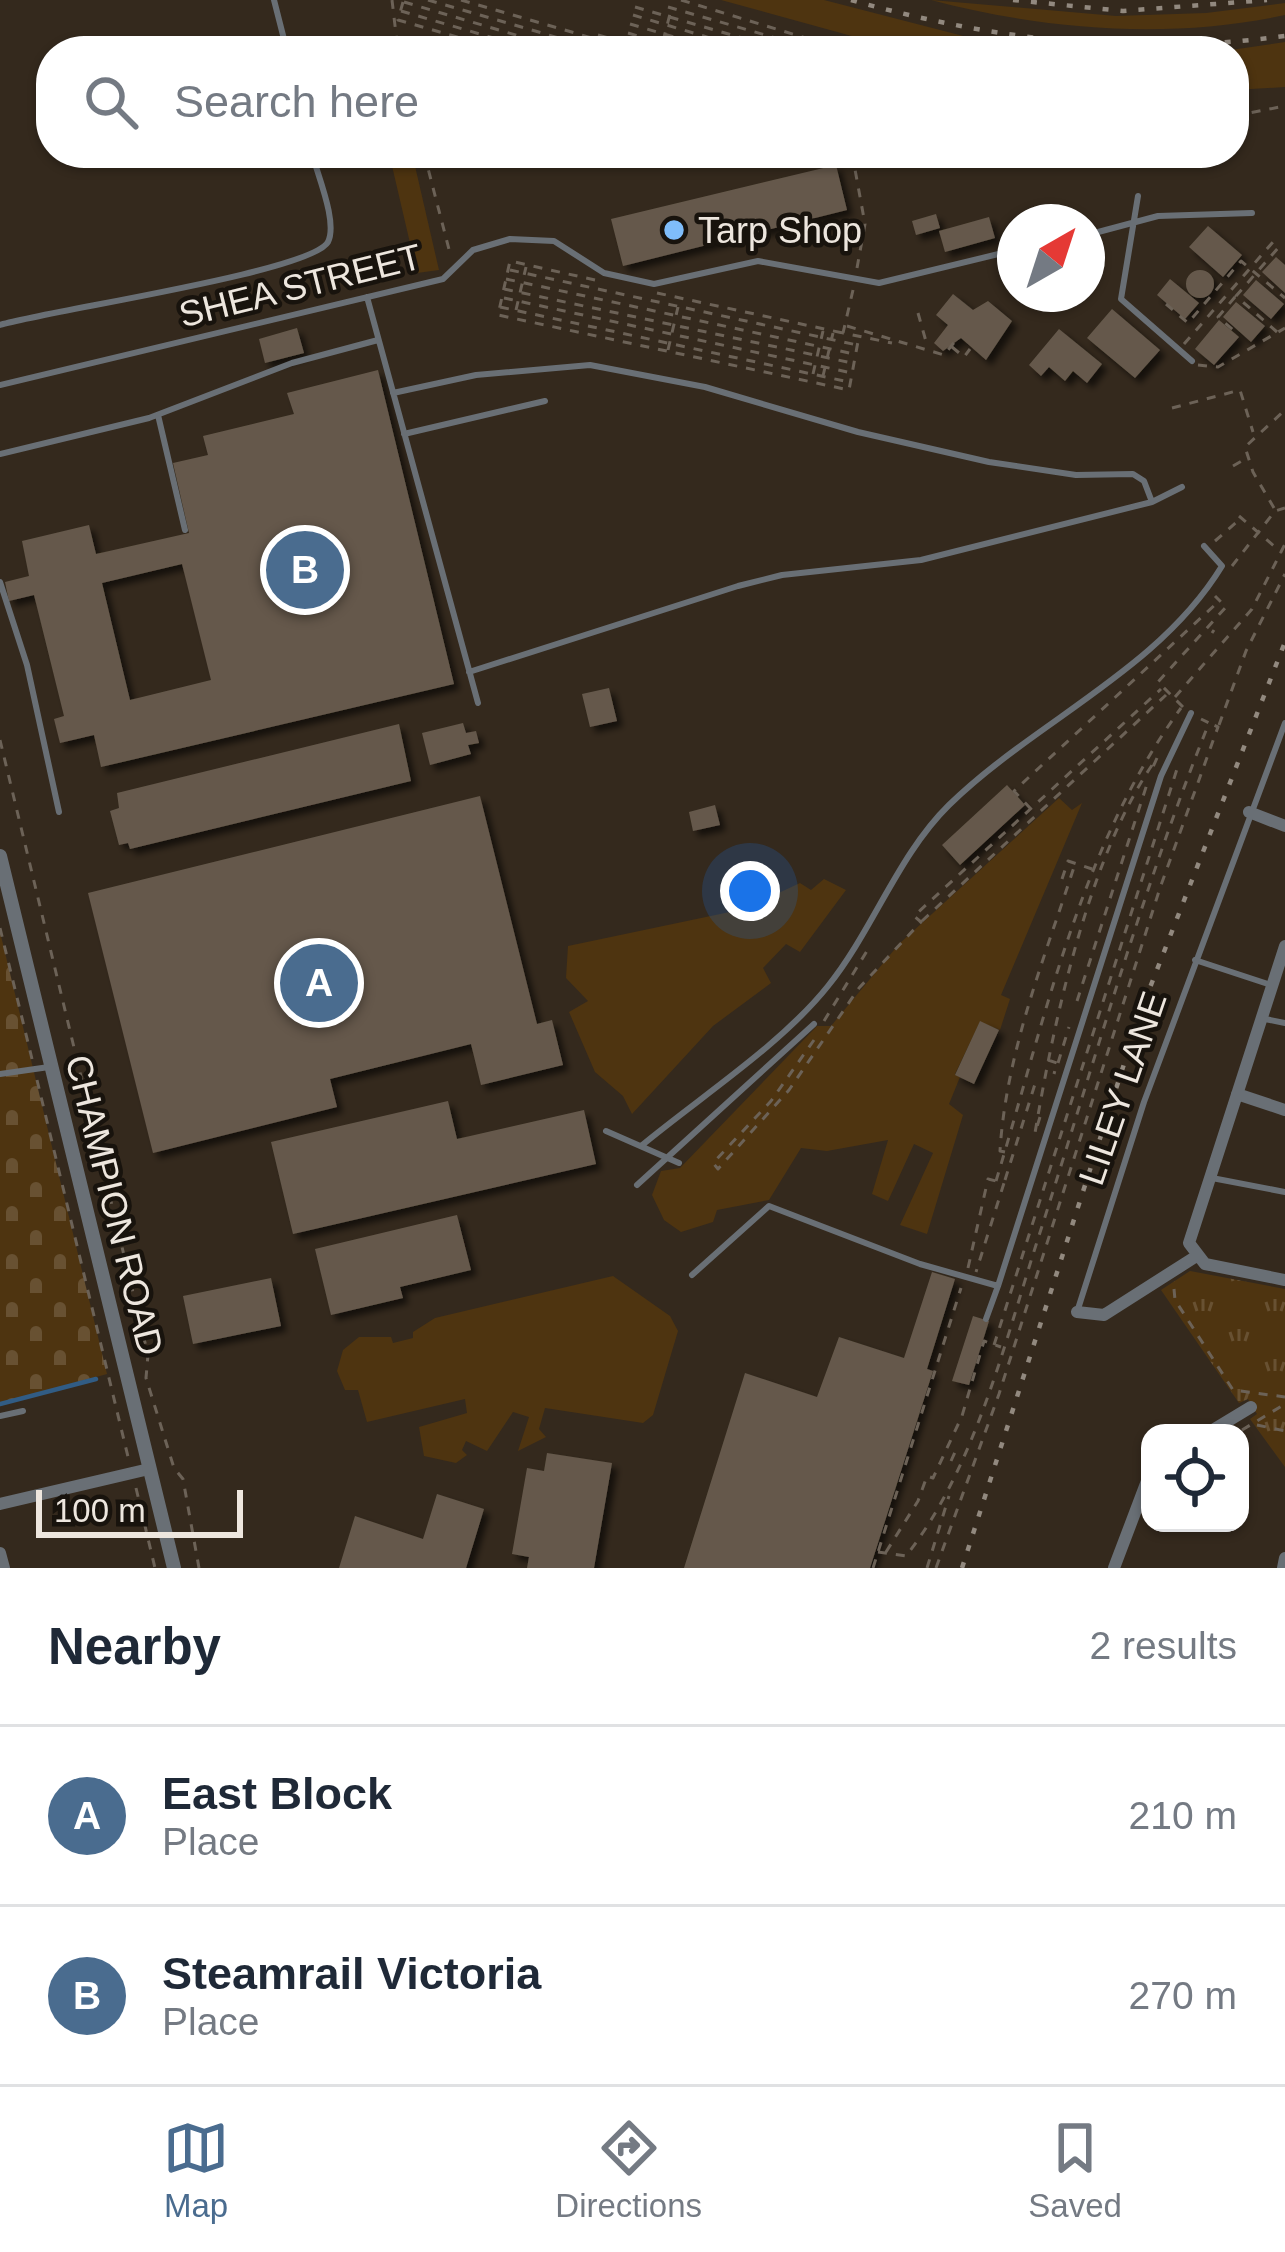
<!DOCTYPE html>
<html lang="en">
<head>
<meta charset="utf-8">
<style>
  body { margin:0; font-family:Helvetica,sans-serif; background:#f2f2f3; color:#1f2937 }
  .controls { position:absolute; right:36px; bottom:36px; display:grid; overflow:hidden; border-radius:24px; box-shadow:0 3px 9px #0004 }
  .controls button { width:108px; height:108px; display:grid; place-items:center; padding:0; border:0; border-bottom:3px solid #e0e1e3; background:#fff; color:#1f2937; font:60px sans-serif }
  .compass { position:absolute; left:997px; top:204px; width:108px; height:108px; border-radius:50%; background:#fff; box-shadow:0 3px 9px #0004; rotate:39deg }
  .scale { position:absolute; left:36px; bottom:30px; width:207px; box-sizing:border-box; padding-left:12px; border:6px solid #ede6de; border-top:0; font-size:33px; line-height:42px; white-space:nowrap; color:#ede6de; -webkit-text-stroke:9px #18130d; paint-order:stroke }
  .you { position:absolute; left:750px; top:891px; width:42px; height:42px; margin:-30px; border:9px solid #fff; border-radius:50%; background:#1a73e8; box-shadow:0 0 0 18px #1a73e833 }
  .badge { display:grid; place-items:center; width:78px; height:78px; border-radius:50%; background:#4a6c8f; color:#fff; font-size:39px; font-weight:700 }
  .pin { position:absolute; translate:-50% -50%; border:6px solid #fff; box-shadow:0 3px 12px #0006 }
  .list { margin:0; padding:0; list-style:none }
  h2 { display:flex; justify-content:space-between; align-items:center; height:156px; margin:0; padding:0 48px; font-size:51px }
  h2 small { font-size:39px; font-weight:400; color:#747a83 }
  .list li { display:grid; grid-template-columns:78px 1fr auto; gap:36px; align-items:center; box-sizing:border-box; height:180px; padding:0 48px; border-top:3px solid #e0e1e3 }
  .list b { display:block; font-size:45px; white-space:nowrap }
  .list p { margin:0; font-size:39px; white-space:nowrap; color:#747a83 }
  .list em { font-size:39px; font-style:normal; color:#747a83 }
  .icon { flex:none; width:66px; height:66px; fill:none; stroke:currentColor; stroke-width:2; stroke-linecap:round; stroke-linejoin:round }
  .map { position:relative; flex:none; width:1285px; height:1568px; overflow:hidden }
  .search { position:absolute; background:#fff; box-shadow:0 3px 9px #0004; left:36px; right:36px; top:36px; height:132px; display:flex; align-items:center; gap:30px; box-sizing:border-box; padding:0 42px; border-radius:48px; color:#747a83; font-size:45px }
  .sheet { height:516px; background:#fff }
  nav { display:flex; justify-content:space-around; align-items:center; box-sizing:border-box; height:168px; border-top:3px solid #e0e1e3; background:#fff; font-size:33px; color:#747a83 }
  nav a { display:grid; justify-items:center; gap:6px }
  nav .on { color:#4a6c8f }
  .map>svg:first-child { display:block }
</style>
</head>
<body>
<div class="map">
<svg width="1285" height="1568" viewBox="0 0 1285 1568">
  <defs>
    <pattern id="cemetery-stones" width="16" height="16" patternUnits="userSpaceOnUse" patternTransform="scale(3)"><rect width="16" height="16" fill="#4e3410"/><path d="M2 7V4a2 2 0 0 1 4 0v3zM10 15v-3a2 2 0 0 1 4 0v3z" fill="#685132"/></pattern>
    <pattern id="park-tufts" width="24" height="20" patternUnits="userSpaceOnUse" patternTransform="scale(3)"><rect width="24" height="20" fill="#4e3410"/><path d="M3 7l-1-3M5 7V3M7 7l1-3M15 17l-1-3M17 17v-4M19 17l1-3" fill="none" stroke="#685132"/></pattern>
    <filter id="shadow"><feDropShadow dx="5.5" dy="5.5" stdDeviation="3" flood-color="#0009"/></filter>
  </defs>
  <rect width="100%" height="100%" fill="#34291d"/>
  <path fill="#4e3410" d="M721,0H824L971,38L1057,51H906Z
    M931,0L1116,16L1206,13L1285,3V15C1170,40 1044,30 931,0Z
    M1285,42V87L1234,90V51H1224Z
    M389,153H412L439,270L417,273Z
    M1059,798L1072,810L1082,803L1001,995L1010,999L1000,1030L980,1022L955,1074L960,1077L949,1104L963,1115L927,1234L900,1225L933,1153L914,1144L888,1201L872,1194L888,1140L827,1151L801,1148L769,1200L717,1210L713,1222L681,1232L664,1220L652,1195L661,1171L680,1168L817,1026H831L899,944Z
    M824,879L846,890L800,952L786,944L763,968L771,983L713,1026L632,1114L623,1096L595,1072L569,1012L588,1001L566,978L568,946L744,909L800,883L811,890Z
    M613,1276L670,1316L678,1331L653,1415L643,1423L545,1408L539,1429L546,1437L518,1451L529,1417L513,1412L487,1451L466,1441L462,1450L467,1455L456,1463L424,1456L419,1427L467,1413L465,1399L367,1422L358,1390H345L337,1371L343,1350L359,1337H391L393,1343L413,1338V1332L435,1318Z"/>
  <path fill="url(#cemetery-stones)" d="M0,932L107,1374L0,1403Z"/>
  <path fill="url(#park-tufts)" d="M1190,1271L1285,1289V1467L1250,1419L1257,1414L1248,1399L1239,1403L1161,1290Z"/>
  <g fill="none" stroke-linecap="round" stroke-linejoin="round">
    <path stroke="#315c84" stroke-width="4.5" d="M0,1404L96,1379"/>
  </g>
  <path fill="#65594b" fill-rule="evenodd" filter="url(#shadow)" d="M836,165L847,210L623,266L611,219Z
    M936,214L940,228L916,235L912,221Z
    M989,217L995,238L945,252L939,231Z
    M1208,226L1242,255L1223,277L1189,247Z
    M1276,257L1285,265V293L1262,272Z
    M1186 284a14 14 0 1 1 28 0a14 14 0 1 1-28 0Z
    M1170,279L1199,303L1185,319L1157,295Z
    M1256,280L1284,304L1271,319L1243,295Z
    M953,294L973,310L988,301L1012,321L986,360L961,338L943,351L934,343L948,325L936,315Z
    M1236,302L1265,326L1251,342L1223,317Z
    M1112,309L1160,350L1135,378L1087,338Z
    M1219,320L1239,337L1214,365L1195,349Z
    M297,328L304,353L265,363L259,339Z
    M1059,329L1102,364L1087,383L1073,371L1065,381L1049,367L1041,376L1029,365Z
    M378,370L454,684L101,767L94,735L60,743L54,719L64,716L34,595L9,601L5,582L29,576L22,541L89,525L96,554L189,533L173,463L208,455L203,436L294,414L287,393ZM182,564L211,680L130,700L102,583Z
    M609,688L617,721L590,727L582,694Z
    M463,723L466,733L476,731L479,743L468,745L471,754L430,765L422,733Z
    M399,724L411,781L130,849L128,843L119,845L110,811L119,808L117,793Z
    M1007,785L1025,805L960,865L942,845Z
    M480,796L537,1024L552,1020L563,1065L481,1085L471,1044L330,1079L337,1107L153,1153L88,893Z
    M715,805L720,825L693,831L689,812Z
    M980,1021L999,1030L974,1084L955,1075Z
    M448,1101L457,1139L584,1110L596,1164L293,1234L271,1142Z
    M457,1215L471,1270L400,1287L403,1298L331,1315L315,1249Z
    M932,1272L955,1279L927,1369L933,1371L870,1568H684L745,1373L817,1397L839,1337L904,1358Z
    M271,1278L281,1326L193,1344L183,1296Z
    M973,1316L989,1321L969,1385L952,1381Z
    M547,1453L612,1463L594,1568H527L529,1557L512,1554L527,1468L544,1471Z
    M437,1494L484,1509L466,1568H339L355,1516L423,1539Z"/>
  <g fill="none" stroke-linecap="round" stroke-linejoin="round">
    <path stroke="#6c6257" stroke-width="3" stroke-dasharray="9 9" stroke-linecap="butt" d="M392,0L398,51
      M428,0L604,51
      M461,0L637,51
      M681,0L848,51
      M403,2L398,20L506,51
      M404,2L570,51
      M635,7L787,51
      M668,7L821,51
      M401,11L538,51
      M633,15L754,51
      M630,24L721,51
      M628,33L687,51
      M598,35L655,51
      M663,41L671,10
      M1234,116L1285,106
      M424,153L451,257
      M852,153L865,224L857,268
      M510,270L857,345
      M506,279L854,354
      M595,280L510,261L498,315L849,390L859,336
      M504,289L852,363
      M853,290L843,333L892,343
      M657,293L843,333
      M1235,297L1218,317L1239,335
      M504,298L852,373
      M1166,304L1188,323L1241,261L1285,298
      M500,307L849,382
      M516,310L526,267
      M918,313L927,345
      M847,326L944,355L956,340
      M1277,332L1236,296L1279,247
      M1184,344L1273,242
      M952,347L964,357L970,349
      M668,350L678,307
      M1198,365L1218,367L1285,328
      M813,374L823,331
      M823,376L833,333
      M1172,408L1240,390L1253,432
      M1233,466L1245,459
      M1274,508L1253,472L1245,447L1285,410
      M1239,516L1281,552L1285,544
      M1215,541L1239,520
      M1232,566L1275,511L1285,508
      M1212,633L1214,630
      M1175,697L1252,609L1281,552
      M1183,707L1158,682L1226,607L1215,596
      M1219,725L1246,651L1285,574
      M0,740L148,1355L146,1378L174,1468L183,1479L199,1568
      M1031,809L1014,791L1218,602
      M1062,879L1068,861L1092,869
      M922,921L1166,695
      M0,928L32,1059
      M1077,1001L1148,781
      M824,1021L870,946
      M814,1040L771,1101L713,1163L718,1169L789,1090L859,988L921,922L914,916L1161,689
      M1048,1060L1057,1063L1054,1074
      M1058,1063L1069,1027
      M37,1080L129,1461
      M1040,1117L1035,1133C1054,1020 1090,851 1157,758L1153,767
      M1005,1152L1000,1151C1006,1052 1045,957 1075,864
      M1005,1180L1035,1084
      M996,1181C1045,1020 1080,846 1181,708
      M968,1268L988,1179L1004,1183L976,1272
      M1174,1289L1175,1300L1233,1390L1285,1397
      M994,1345L1177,769
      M1257,1425L1285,1431
      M1242,1430L1285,1404
      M951,1461L955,1452L961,1455
      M136,1488L155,1568
      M878,1552L906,1556C974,1469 1003,1349 1036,1245C1092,1071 1141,892 1209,723L1201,719
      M886,1552L918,1501L927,1476L933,1478L962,1416L984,1341L1001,1347
      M873,1568L961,1288
      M927,1568L949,1496
      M936,1568L999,1394L1160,888L1218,727L1211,724"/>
    <path stroke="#696f75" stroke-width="6" d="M274,0L287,51
      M1138,196L1121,299L1192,361
      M1087,235L1158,216L1252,213
      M367,297L478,703
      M0,325C50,310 311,272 328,242C338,222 317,174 312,153
      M0,385L443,279L473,250L510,239L554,241L604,273L654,284L758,261L879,283L1015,250
      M393,393L476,375L590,365L705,387L858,432L989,462L1076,475L1133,474L1144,481L1152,502L921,560L782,575L738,586L469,672
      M158,415L185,530
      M404,434L545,401
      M0,454L149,418L292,363L378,340
      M1152,502L1182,487
      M0,582L27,665L59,812
      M1195,960L1271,985
      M1265,1019L1285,1023
      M0,1074L49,1067
      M606,1131L679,1163
      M641,1146C700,1097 781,1045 828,986C873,930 898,855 949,805C1035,721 1158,671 1222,566L1204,546
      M1212,1178L1285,1192
      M637,1185L814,1024
      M692,1275L769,1206L920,1264L998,1286L986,1319
      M998,1286L1161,776L1191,713
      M1077,1312L1144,1102L1285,723
      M0,1416L23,1411"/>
    <path stroke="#696f75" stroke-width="12" d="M1249,812L1285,826
      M1285,946L1189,1243L1205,1264L1285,1280
      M1237,1094L1285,1110
      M1077,1312L1104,1315L1195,1257
      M1208,1433L1251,1407
      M0,1504L149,1469
      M0,1553L4,1568
      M1114,1568L1150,1473
      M1283,1568L1285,1558"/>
    <path stroke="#696f75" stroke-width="14" d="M0,856L174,1568"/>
    <path stroke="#92897f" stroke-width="4.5" stroke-dasharray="6 12" stroke-linecap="butt" d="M851,0C997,41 1134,56 1285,36
      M1013,0L1123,11L1267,0
      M962,1568L1142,1008L1285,642"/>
  </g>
  <circle fill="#7fbdfa" stroke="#18130d" stroke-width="4.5" cx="674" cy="230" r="12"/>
  <g text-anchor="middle" stroke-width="9" stroke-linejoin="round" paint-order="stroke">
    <g font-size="36" fill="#ede6de" stroke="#18130d" text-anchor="start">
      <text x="698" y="243">Tarp Shop</text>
    </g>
    <g font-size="36" fill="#ede6de" stroke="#18130d">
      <text transform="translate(300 285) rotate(-14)" y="13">SHEA STREET</text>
      <text transform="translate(1122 1088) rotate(-71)" y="13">LILEY LANE</text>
      <text transform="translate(115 1205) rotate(76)" y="13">CHAMPION ROAD</text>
    </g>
  </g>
</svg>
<div class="controls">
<button><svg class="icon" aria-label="locate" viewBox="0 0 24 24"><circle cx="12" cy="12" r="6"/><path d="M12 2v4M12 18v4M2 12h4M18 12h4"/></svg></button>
</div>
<svg class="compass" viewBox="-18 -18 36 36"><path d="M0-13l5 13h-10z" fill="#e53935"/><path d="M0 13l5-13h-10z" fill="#747a83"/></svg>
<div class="scale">100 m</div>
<div class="you"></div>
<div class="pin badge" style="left:319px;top:983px">A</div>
<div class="pin badge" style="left:305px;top:570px">B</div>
<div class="search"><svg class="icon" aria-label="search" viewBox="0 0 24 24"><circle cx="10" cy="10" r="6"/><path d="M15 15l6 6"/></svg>Search here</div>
</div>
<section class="sheet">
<h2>Nearby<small>2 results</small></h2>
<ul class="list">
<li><span class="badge">A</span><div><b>East Block</b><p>Place</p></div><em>210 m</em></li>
<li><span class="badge">B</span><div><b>Steamrail Victoria</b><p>Place</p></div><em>270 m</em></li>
</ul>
</section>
<nav>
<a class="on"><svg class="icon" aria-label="map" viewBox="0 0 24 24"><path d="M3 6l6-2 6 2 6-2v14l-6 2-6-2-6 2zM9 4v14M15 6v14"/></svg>Map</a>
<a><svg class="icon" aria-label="directions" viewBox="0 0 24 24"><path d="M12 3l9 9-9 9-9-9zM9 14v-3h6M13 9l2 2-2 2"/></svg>Directions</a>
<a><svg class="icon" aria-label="saved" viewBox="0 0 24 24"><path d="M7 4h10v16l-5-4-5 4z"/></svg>Saved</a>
</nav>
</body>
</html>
